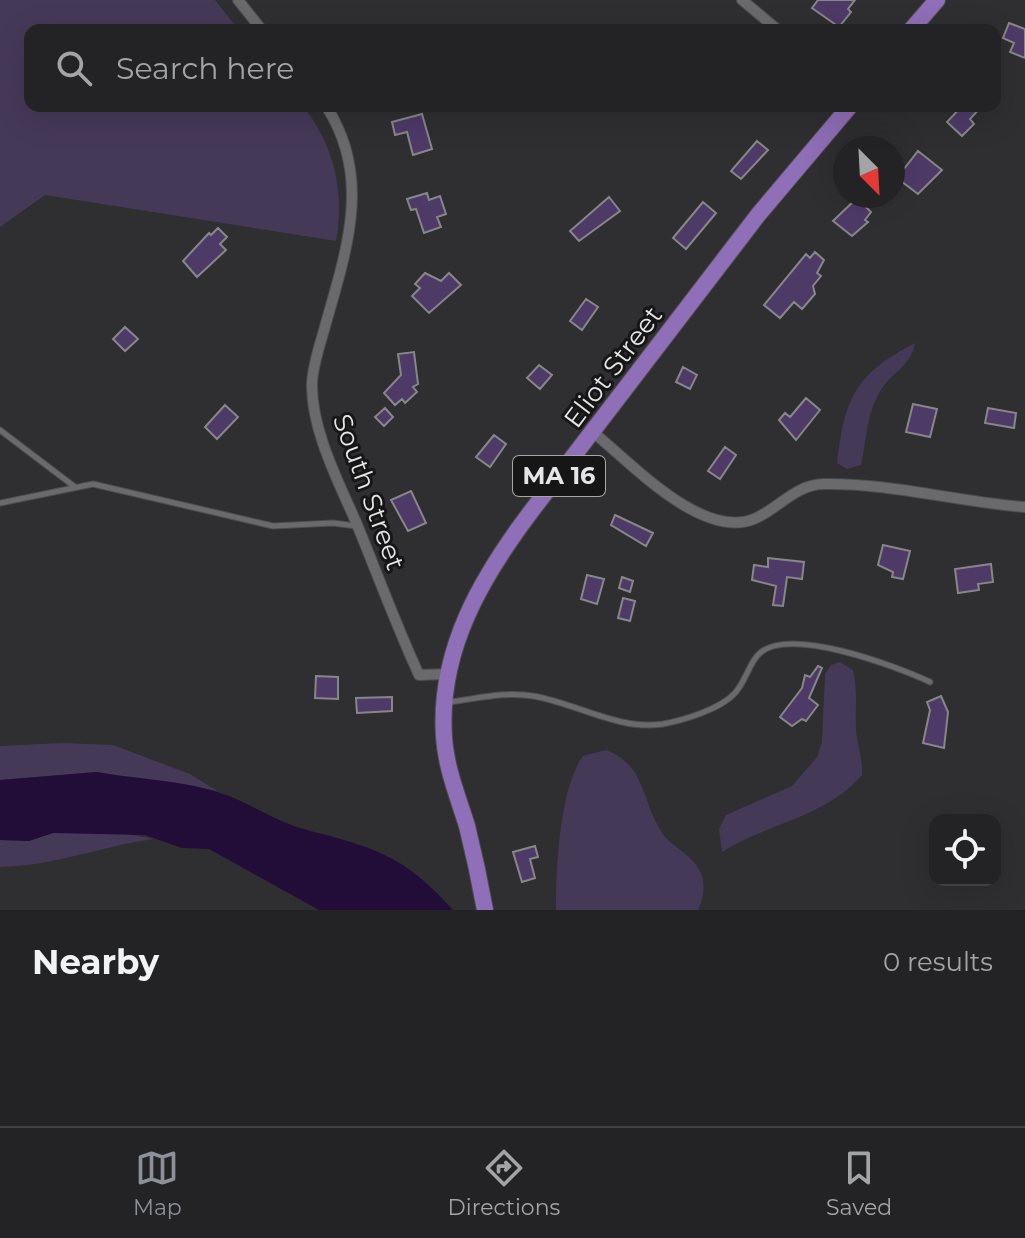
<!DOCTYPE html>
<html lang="en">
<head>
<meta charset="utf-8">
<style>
  body { margin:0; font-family:Montserrat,sans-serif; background:#2b2a2c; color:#f1f3f6 }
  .controls { position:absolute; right:24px; bottom:24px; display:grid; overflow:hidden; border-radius:16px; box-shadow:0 8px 32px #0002 }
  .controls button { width:72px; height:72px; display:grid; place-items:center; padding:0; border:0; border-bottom:2px solid #403f41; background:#232224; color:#f1f3f6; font:40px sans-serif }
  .compass { position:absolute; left:833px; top:136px; width:72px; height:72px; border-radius:50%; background:#232224; box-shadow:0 8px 32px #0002; rotate:156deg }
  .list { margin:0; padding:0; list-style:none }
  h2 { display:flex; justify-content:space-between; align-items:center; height:104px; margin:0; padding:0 32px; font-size:34px }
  h2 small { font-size:26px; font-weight:400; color:#a3a4a6 }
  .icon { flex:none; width:44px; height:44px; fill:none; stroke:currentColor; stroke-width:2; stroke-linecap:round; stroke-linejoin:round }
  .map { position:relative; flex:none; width:1025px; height:910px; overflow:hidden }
  .search { position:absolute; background:#232224; box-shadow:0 8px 32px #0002; left:24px; right:24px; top:24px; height:88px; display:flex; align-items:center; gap:20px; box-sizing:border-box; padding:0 28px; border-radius:16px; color:#a3a4a6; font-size:30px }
  .sheet { height:216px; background:#232224 }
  nav { display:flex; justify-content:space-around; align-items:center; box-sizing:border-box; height:112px; border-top:2px solid #403f41; background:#232224; font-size:22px; color:#a3a4a6 }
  nav a { display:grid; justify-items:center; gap:4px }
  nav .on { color:#8c9099 }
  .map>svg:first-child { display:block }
</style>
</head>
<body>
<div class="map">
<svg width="1025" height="910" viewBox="0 0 1025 910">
  <rect width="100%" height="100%" fill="#2f2e30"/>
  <path fill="#453958" d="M0,0H215L239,30H30V106H303C334,145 345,192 336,241L45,195L0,227Z
    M915,343C912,365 891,373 881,390C866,414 867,438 861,465L847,469L837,463C845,398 855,374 915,343Z
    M840,662L853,670C858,690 855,708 856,729C857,745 863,759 862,775C825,818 767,823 722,852L719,829L726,815L792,786L817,757L822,742L825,674L831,665Z
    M62,743L113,745L190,774L217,791L97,772L0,780V746Z
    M606,750C647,766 641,802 663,834C672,848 699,857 703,880C705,890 702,901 698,910H556C556,870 559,789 583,756Z
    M111,831L154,839C101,846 55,866 0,867V840L29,841L53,833Z"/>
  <path fill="#210d37" d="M97,772C135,779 180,780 217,792C248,801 275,822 307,830C375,848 404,855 453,910H319L209,849L182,848L145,835L53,833L29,841L0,840V780Z"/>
  <path fill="#4d3a67" stroke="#878689" stroke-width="2" d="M818,0H855L848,9L851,12L839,27L812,8Z
    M1009,23L1025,29V58L1010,52L1014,43L1003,38Z
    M962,106H982L970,119L974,124L962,136L947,122Z
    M422,114L432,149L413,155L407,132L395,135L392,122Z
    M757,141L768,150L741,179L731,171Z
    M918,151L942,170L918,194L897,178Z
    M427,193L429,200L440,196L446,214L437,217L441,227L424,233L416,209L411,210L407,199Z
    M609,197L620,211L579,241L570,231Z
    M857,198L871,212L865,220L868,222L852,236L833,221Z
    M703,202L716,213L686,249L673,238Z
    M218,228L227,237L220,244L226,250L197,277L183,261L209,233L211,235Z
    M815,252L824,260L817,273L821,276L813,286L815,294L802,309L794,302L780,318L764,305L806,254L810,258Z
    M425,273L441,281L449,273L461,285L429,313L412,296L420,288L415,284Z
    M586,299L598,307L582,330L570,321Z
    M125,327L138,339L125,351L113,339Z
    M414,352L418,384L413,387L417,392L405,403L402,399L395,405L384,393L401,375L398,354Z
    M539,365L552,375L540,389L527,378Z
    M683,367L697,375L690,389L676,382Z
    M806,398L820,410L796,440L779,420L785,413L790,417Z
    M913,404L937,409L930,437L906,432Z
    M225,405L238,417L217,439L205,427Z
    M385,408L393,417L384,426L375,417Z
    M988,408L1016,413L1014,428L985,423Z
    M494,435L506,444L490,467L476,457Z
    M725,447L736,455L720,479L708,471Z
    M411,491L426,523L408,531L391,500Z
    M615,515L653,533L646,546L611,525Z
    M883,545L910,551L903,579L892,577L893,572L878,565Z
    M768,558L804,562L802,579L787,577L783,606L773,605L776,586L752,580L754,565L768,567Z
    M991,564L993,582L978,584L979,590L958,593L955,569Z
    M587,575L604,579L597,604L581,599Z
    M622,577L633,581L630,592L619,588Z
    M623,598L635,601L630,621L618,618Z
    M818,666L822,668L809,698L818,705L806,721L802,719L792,726L780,717L802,688L805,675L810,677Z
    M316,676L338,677V699L315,698Z
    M941,696L948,712L944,748L923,743L930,710L927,702Z
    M392,697V711L357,713L356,698Z
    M535,846L538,857L530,859L535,878L522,882L513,852Z"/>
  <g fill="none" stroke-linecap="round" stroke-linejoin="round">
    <g stroke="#4d4c4e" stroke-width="7">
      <path id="service" d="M0,430L75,487
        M0,503L93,484L273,526L333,523L356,526
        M449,702C476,699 506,691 533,696C576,703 619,731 663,724C684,720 721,709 735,693C745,682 748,667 757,656C784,623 898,667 930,682"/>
    </g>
    <g stroke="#4d4c4e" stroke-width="12">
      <path id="minor" d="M238,0L262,30
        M742,0L778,30
        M326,106C372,176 347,249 326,323C321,342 313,363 312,383C311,429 338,481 356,522C377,573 396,625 419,675L447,674
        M594,433C631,463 702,540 754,519C778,509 796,484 824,484C892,483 958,502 1025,507"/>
    </g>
    <g stroke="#4d4c4e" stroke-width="18">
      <path id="primary" d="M911,30L937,0
        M485,910C480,882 474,854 467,826C458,797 446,768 444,737C438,650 482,576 533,509L758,215L850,106"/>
    </g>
    <use href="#service" stroke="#6a696b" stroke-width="5"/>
    <use href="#minor" stroke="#6a696b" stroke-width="10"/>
    <use href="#primary" stroke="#8f6fb7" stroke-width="16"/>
  </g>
  <g text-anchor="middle" stroke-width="6" stroke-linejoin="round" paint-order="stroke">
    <rect fill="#171617" stroke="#a7a6a8" stroke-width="2" x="513" y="456" width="92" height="40" rx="6"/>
    <g font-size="24" font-weight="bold" fill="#e5e4e6">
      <text x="559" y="484">MA 16</text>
    </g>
    <g font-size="26" fill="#e5e4e6" stroke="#171617">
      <text transform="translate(613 367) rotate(-53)" y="9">Eliot Street</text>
      <text transform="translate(369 492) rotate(70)" y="9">South Street</text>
    </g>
  </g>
</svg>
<div class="controls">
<button><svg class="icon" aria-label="locate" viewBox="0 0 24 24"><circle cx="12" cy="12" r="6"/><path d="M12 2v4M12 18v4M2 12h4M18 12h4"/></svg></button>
</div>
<svg class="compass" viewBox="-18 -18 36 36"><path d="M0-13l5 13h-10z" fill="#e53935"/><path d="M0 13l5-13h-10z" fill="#a3a4a6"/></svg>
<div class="search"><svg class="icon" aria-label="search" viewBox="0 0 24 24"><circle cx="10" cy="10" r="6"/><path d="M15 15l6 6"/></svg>Search here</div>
</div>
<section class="sheet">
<h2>Nearby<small>0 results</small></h2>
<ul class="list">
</ul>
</section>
<nav>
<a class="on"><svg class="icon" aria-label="map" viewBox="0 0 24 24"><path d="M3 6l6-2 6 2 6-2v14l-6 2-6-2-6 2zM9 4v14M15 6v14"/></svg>Map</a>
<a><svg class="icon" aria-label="directions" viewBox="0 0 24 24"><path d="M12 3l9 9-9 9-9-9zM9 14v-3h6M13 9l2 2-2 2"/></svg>Directions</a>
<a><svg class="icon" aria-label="saved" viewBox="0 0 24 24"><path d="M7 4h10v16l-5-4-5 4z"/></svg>Saved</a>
</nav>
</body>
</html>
